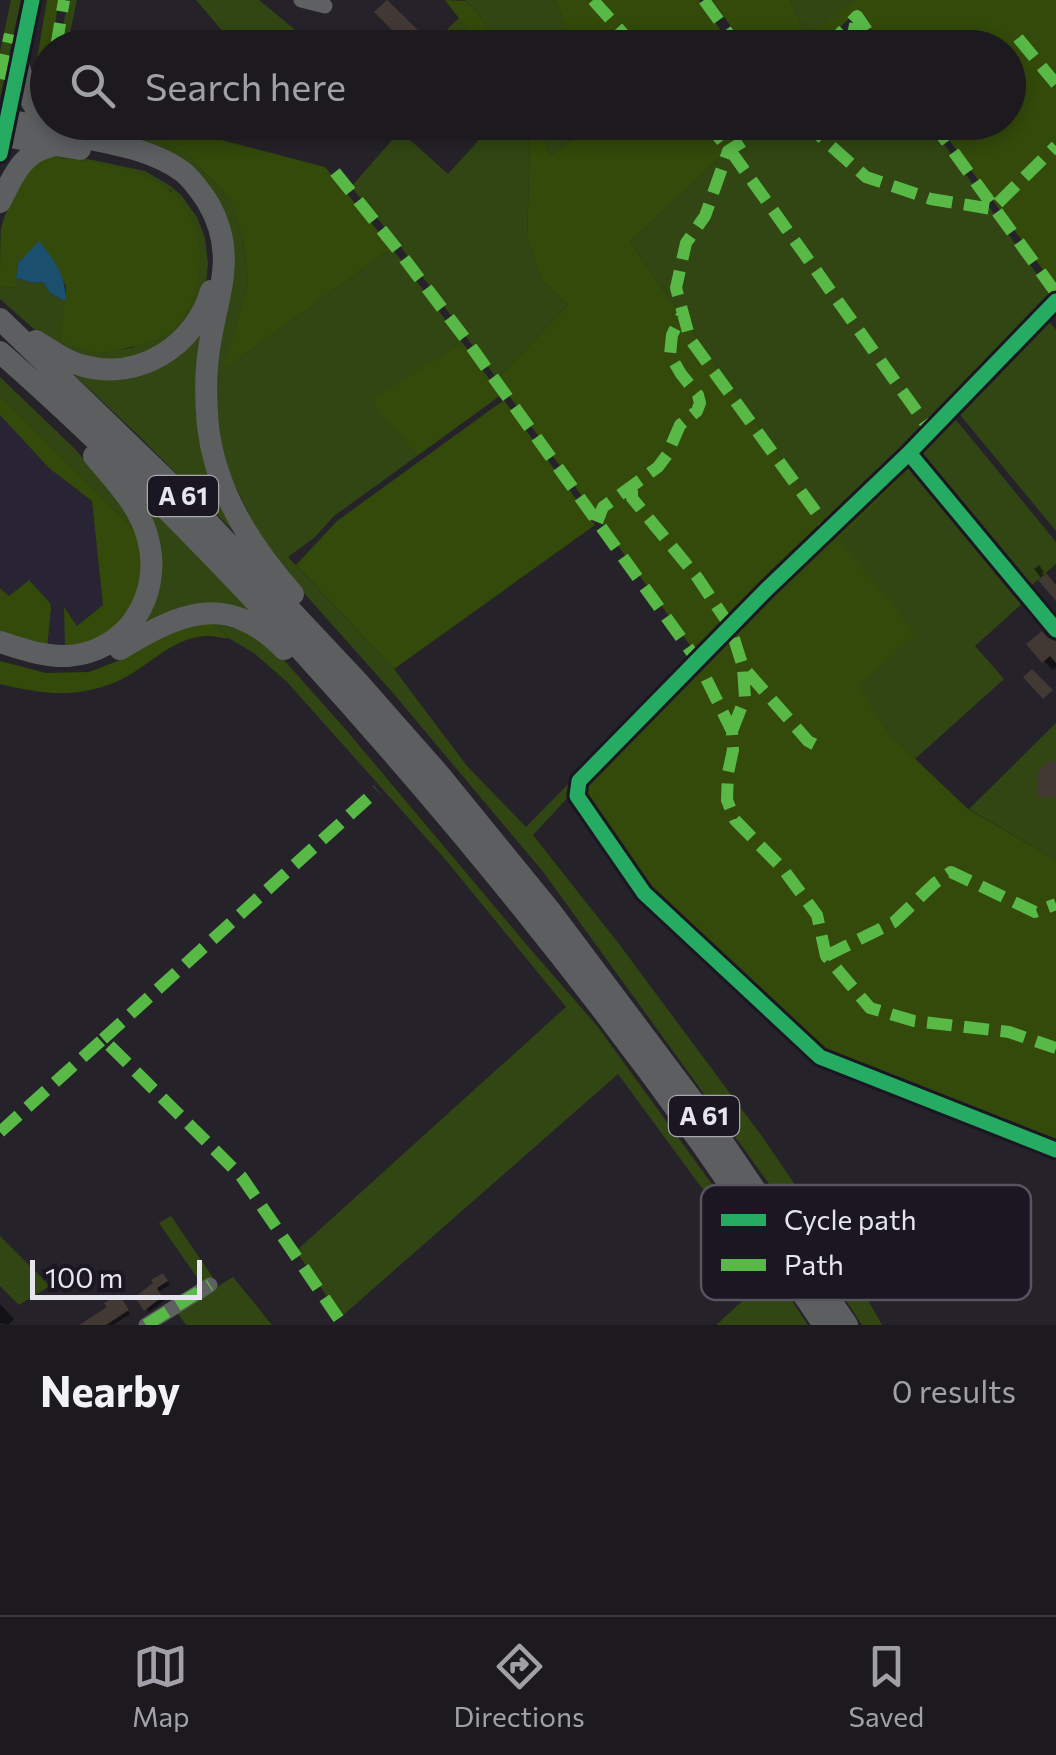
<!DOCTYPE html>
<html lang="en">
<head>
<meta charset="utf-8">
<style>
  body { margin:0; font-family:Commissioner,sans-serif; background:#29272c; color:#f1f3f6 }
  .scale { position:absolute; left:30px; bottom:25px; width:172px; box-sizing:border-box; padding-left:10px; border:5px solid #e6e4ec; border-top:0; font-size:28px; line-height:35px; white-space:nowrap; color:#e6e4ec; -webkit-text-stroke:8px #1a1722; paint-order:stroke }
  .list { margin:0; padding:0; list-style:none }
  h2 { display:flex; justify-content:space-between; align-items:center; height:130px; margin:0; padding:0 40px; font-size:42px }
  h2 small { font-size:32px; font-weight:400; color:#a0a1a4 }
  .icon { flex:none; width:55px; height:55px; fill:none; stroke:currentColor; stroke-width:2; stroke-linecap:round; stroke-linejoin:round }
  .map { position:relative; flex:none; width:1056px; height:1325px; overflow:hidden }
  .search { position:absolute; background:#1c1a1f; box-shadow:0 5px 15px #0003; left:30px; right:30px; top:30px; height:110px; display:flex; align-items:center; gap:25px; box-sizing:border-box; padding:0 35px; border-radius:55px; color:#a0a1a4; font-size:38px }
  .sheet { height:290px; background:#1c1a1f }
  nav { display:flex; justify-content:space-around; align-items:center; box-sizing:border-box; height:140px; border-top:2px solid #3a383d; background:#1c1a1f; font-size:28px; color:#a0a1a4 }
  nav a { display:grid; justify-items:center; gap:5px }
  nav .on { color:#a2a0a8 }
  .map>svg:first-child { display:block }
</style>
</head>
<body>
<div class="map">
<svg width="1056" height="1325" viewBox="0 0 1056 1325">
  <rect width="100%" height="100%" fill="#252329"/>
  <path fill="#292434" d="M0,415L49,468L92,501L103,605L77,626L65,609V649H47L51,608L50,603L28,580L8,596L0,588Z"/>
  <path fill="#314613" d="M11,0H21L0,98V52Z
    M68,0H77L67,47H59Z
    M196,0H259L316,47H236Z
    M465,0H554L559,7L563,24L581,47H498L478,13Z
    M790,0H855V1L806,37Z
    M459,18L481,47L428,48Z
    M857,22L875,47H832Z
    M66,123H84L148,137L188,155L230,199L243,239L248,283L225,368L392,248L462,342L372,400L417,456L334,516L314,538L288,557L394,669L467,766L526,827L573,779V792L533,835L619,944L764,1139L843,1256L882,1325H862L775,1192L544,873L393,693L280,566L257,531L226,467L214,399L216,362L232,281L202,180Z
    M458,123H523L530,146L527,239L542,280L568,305L497,379L398,243L351,187L400,131L448,174L478,141Z
    M537,123H595L550,156Z
    M757,123H929L1054,298L828,525L630,242Z
    M64,154L145,171L169,185L181,195L197,217L205,238L208,263L206,286L172,341L137,358L89,361L43,337L0,299V286L14,288L16,278L34,283L43,282L50,293L65,301L60,340C90,351 103,354 134,347L172,191C134,170 92,158 49,158Z
    M1046,318L1056,330V531L956,410Z
    M200,328L201,375L246,544L144,441L66,367L100,374Z
    M0,377L74,448L112,491L138,534L0,395Z
    M952,415L1056,542V564L1026,590L918,459V449Z
    M912,464L1026,600L975,646L1004,679L915,759L890,735L858,686L839,542L892,489Z
    M123,478L281,639L229,612L125,638L150,597Z
    M211,622L242,630L260,639L284,660L347,731L526,944L598,1027L746,1231L808,1325H716L768,1278L618,1074L341,1317L296,1251L566,1007L445,859L287,682L254,653L230,639Z
    M1056,723V860L969,809Z
    M171,1216L214,1279L203,1286L159,1223Z
    M0,1236L50,1286L19,1305L0,1286Z
    M233,1277L272,1325H186L177,1312Z"/>
  <path fill="#334a0a" d="M47,0H59L51,47L48,48L47,108L42,101L34,77Z
    M445,0L466,1L478,13L498,47H481Z
    M554,0H699L733,47H581L563,24L559,7Z
    M712,0H790L806,37L855,0H1056V288L937,123L1008,122V48L884,47L857,11L820,47H746Z
    M84,123H156L325,167L392,248L224,369L248,283L243,239L230,199L188,155L148,137Z
    M523,123H537L550,156L595,123H757L630,242L828,525L763,585L701,648H692L497,379L568,305L542,280L527,239L530,146Z
    M49,158C85,158 145,168 173,193C188,206 196,228 199,247C202,274 195,307 176,327C165,339 143,344 127,348C115,351 102,354 89,351C79,349 69,344 60,340L66,286L39,242L18,263L15,288L0,286C0,268 0,246 1,229C7,206 25,163 49,158Z
    M462,342L501,395L417,456L371,400Z
    M0,395L138,534L144,568L139,596L104,639L65,649L64,607L77,626L103,605L92,501L49,468L0,415Z
    M504,400L595,525L394,669L296,565L337,521Z
    M908,459L912,464L892,489L840,541L916,634L859,686L890,735L968,809L1056,860V1146L821,1056L687,932L644,889L582,793L583,782L769,592L789,575Z
    M29,580L50,603L51,608L47,649L0,635V588L9,596Z
    M211,622L230,639C223,638 214,636 207,636C171,637 147,669 116,682C74,699 43,694 0,684V661L46,673L89,672L123,659L181,627Z"/>
  <path fill="#1a4f6e" d="M39,241C54,260 67,276 65,301L50,293L43,282L34,283L16,278L18,263Z"/>
  <path fill="#0007" d="M1039,565L1044,572L1042,573L1056,588V597L1034,569Z
    M1056,643V667L1053,670L1044,661Z
    M166,1279L170,1285L158,1292L164,1301L149,1312L139,1298Z
    M121,1300L130,1314L113,1325H79Z
    M0,1304L14,1319L8,1325L0,1323Z"/>
  <path fill="#423935" d="M387,0L419,31L406,44L374,12Z
    M1046,573L1056,585V601L1038,580Z
    M1042,631L1048,638L1056,641V663L1050,656L1042,663L1026,644Z
    M1032,669L1053,690L1043,699L1023,677Z
    M1049,761L1056,762V797H1038V772Z
    M163,1273L168,1281L157,1288L162,1297L144,1311L135,1297L153,1283L151,1280Z
    M119,1294L129,1310L106,1325H79L107,1307L104,1303Z"/>
  <g fill="none" stroke-linecap="round" stroke-linejoin="round">
    <path stroke="#5e6061" stroke-width="15" d="M301,0L325,6
      M1056,301L909,453L1056,630
      M146,1325L210,1285"/>
    <path stroke="#606264" stroke-width="20" d="M0,154L32,0"/>
    <path stroke="#5c5e60" stroke-width="22" d="M18,63C25,90 33,112 55,130
      M8,120C31,124 52,131 75,136C112,144 152,149 183,172C193,180 200,191 207,201C241,257 214,300 208,357C205,380 206,403 208,426C215,489 251,547 293,594
      M4,136L80,149
      M0,202C13,177 22,152 52,146
      M0,319L187,500L357,681L438,773L552,913L711,1125L847,1325
      M36,341C52,351 67,362 84,366C140,381 195,345 211,291
      M0,352C106,445 205,546 301,650C443,806 578,971 701,1143C743,1203 783,1265 824,1325
      M0,642C22,649 44,657 68,656C127,652 163,595 148,539C140,506 115,481 94,456
      M120,649C180,613 227,591 284,649"/>
    <path stroke="#58b947" stroke-width="12" stroke-dasharray="25 12" stroke-linecap="butt" d="M593,0L636,48
      M704,0L739,48
      M1018,38L1056,84
      M56,48L64,0
      M826,48L857,16L879,48
      M850,48L857,16
      M0,79L10,34
      M706,122L735,157L930,430
      M774,122L728,151L705,216L686,243L676,288L690,339L829,530
      M804,122L866,177L931,199L992,209L1056,146
      M932,122L1056,293
      M335,172L397,249L467,341L697,660L732,731L733,750L728,773L727,800L735,820L783,869L817,915L826,956L870,1008L914,1021L1009,1032L1056,1048
      M632,487V498L697,577L730,626L743,667L808,741L823,749
      M597,522L603,507L658,467L667,455L680,425L697,411L700,403L698,395L681,374L670,355L672,335L683,313
      M732,731L745,698L743,667
      M826,956L894,922L935,883L951,872L1035,912L1056,904
      M103,1039L377,790
      M0,1132L103,1039L241,1176L343,1325
      M146,1325L210,1285"/>
    <g stroke="#1a1722" stroke-width="21">
      <path id="cycleway" d="M0,154L32,0
        M1056,301L909,453L767,589L579,781L577,796L644,893L820,1057L1056,1150
        M909,453L1056,630"/>
    </g>
    <use href="#cycleway" stroke="#26ab63" stroke-width="15"/>
  </g>
  <g text-anchor="middle" stroke-width="9" stroke-linejoin="round" paint-order="stroke">
    <g fill="#1a1722" stroke="#a9a6af" stroke-width="2.5">
      <rect x="148" y="476" width="70" height="40" rx="8"/>
      <rect x="669" y="1096" width="70" height="40" rx="8"/>
    </g>
    <g font-size="25" font-weight="bold" fill="#e6e4ec">
      <text x="183" y="505">A 61</text>
      <text x="704" y="1125">A 61</text>
    </g>
  </g>
  <rect x="701" y="1185" width="330" height="115" rx="15" fill="#1a1722" stroke="#57545f" stroke-width="2.5"/>
  <rect x="721" y="1214" width="45" height="12" fill="#26ab63"/>
  <rect x="721" y="1259" width="45" height="12" fill="#58b947"/>
  <g font-size="28" fill="#e6e4ec">
    <text x="784" y="1230">Cycle path</text>
    <text x="784" y="1275">Path</text>
  </g>
</svg>
<div class="scale">100 m</div>
<div class="search"><svg class="icon" aria-label="search" viewBox="0 0 24 24"><circle cx="10" cy="10" r="6"/><path d="M15 15l6 6"/></svg>Search here</div>
</div>
<section class="sheet">
<h2>Nearby<small>0 results</small></h2>
<ul class="list">
</ul>
</section>
<nav>
<a class="on"><svg class="icon" aria-label="map" viewBox="0 0 24 24"><path d="M3 6l6-2 6 2 6-2v14l-6 2-6-2-6 2zM9 4v14M15 6v14"/></svg>Map</a>
<a><svg class="icon" aria-label="directions" viewBox="0 0 24 24"><path d="M12 3l9 9-9 9-9-9zM9 14v-3h6M13 9l2 2-2 2"/></svg>Directions</a>
<a><svg class="icon" aria-label="saved" viewBox="0 0 24 24"><path d="M7 4h10v16l-5-4-5 4z"/></svg>Saved</a>
</nav>
</body>
</html>
